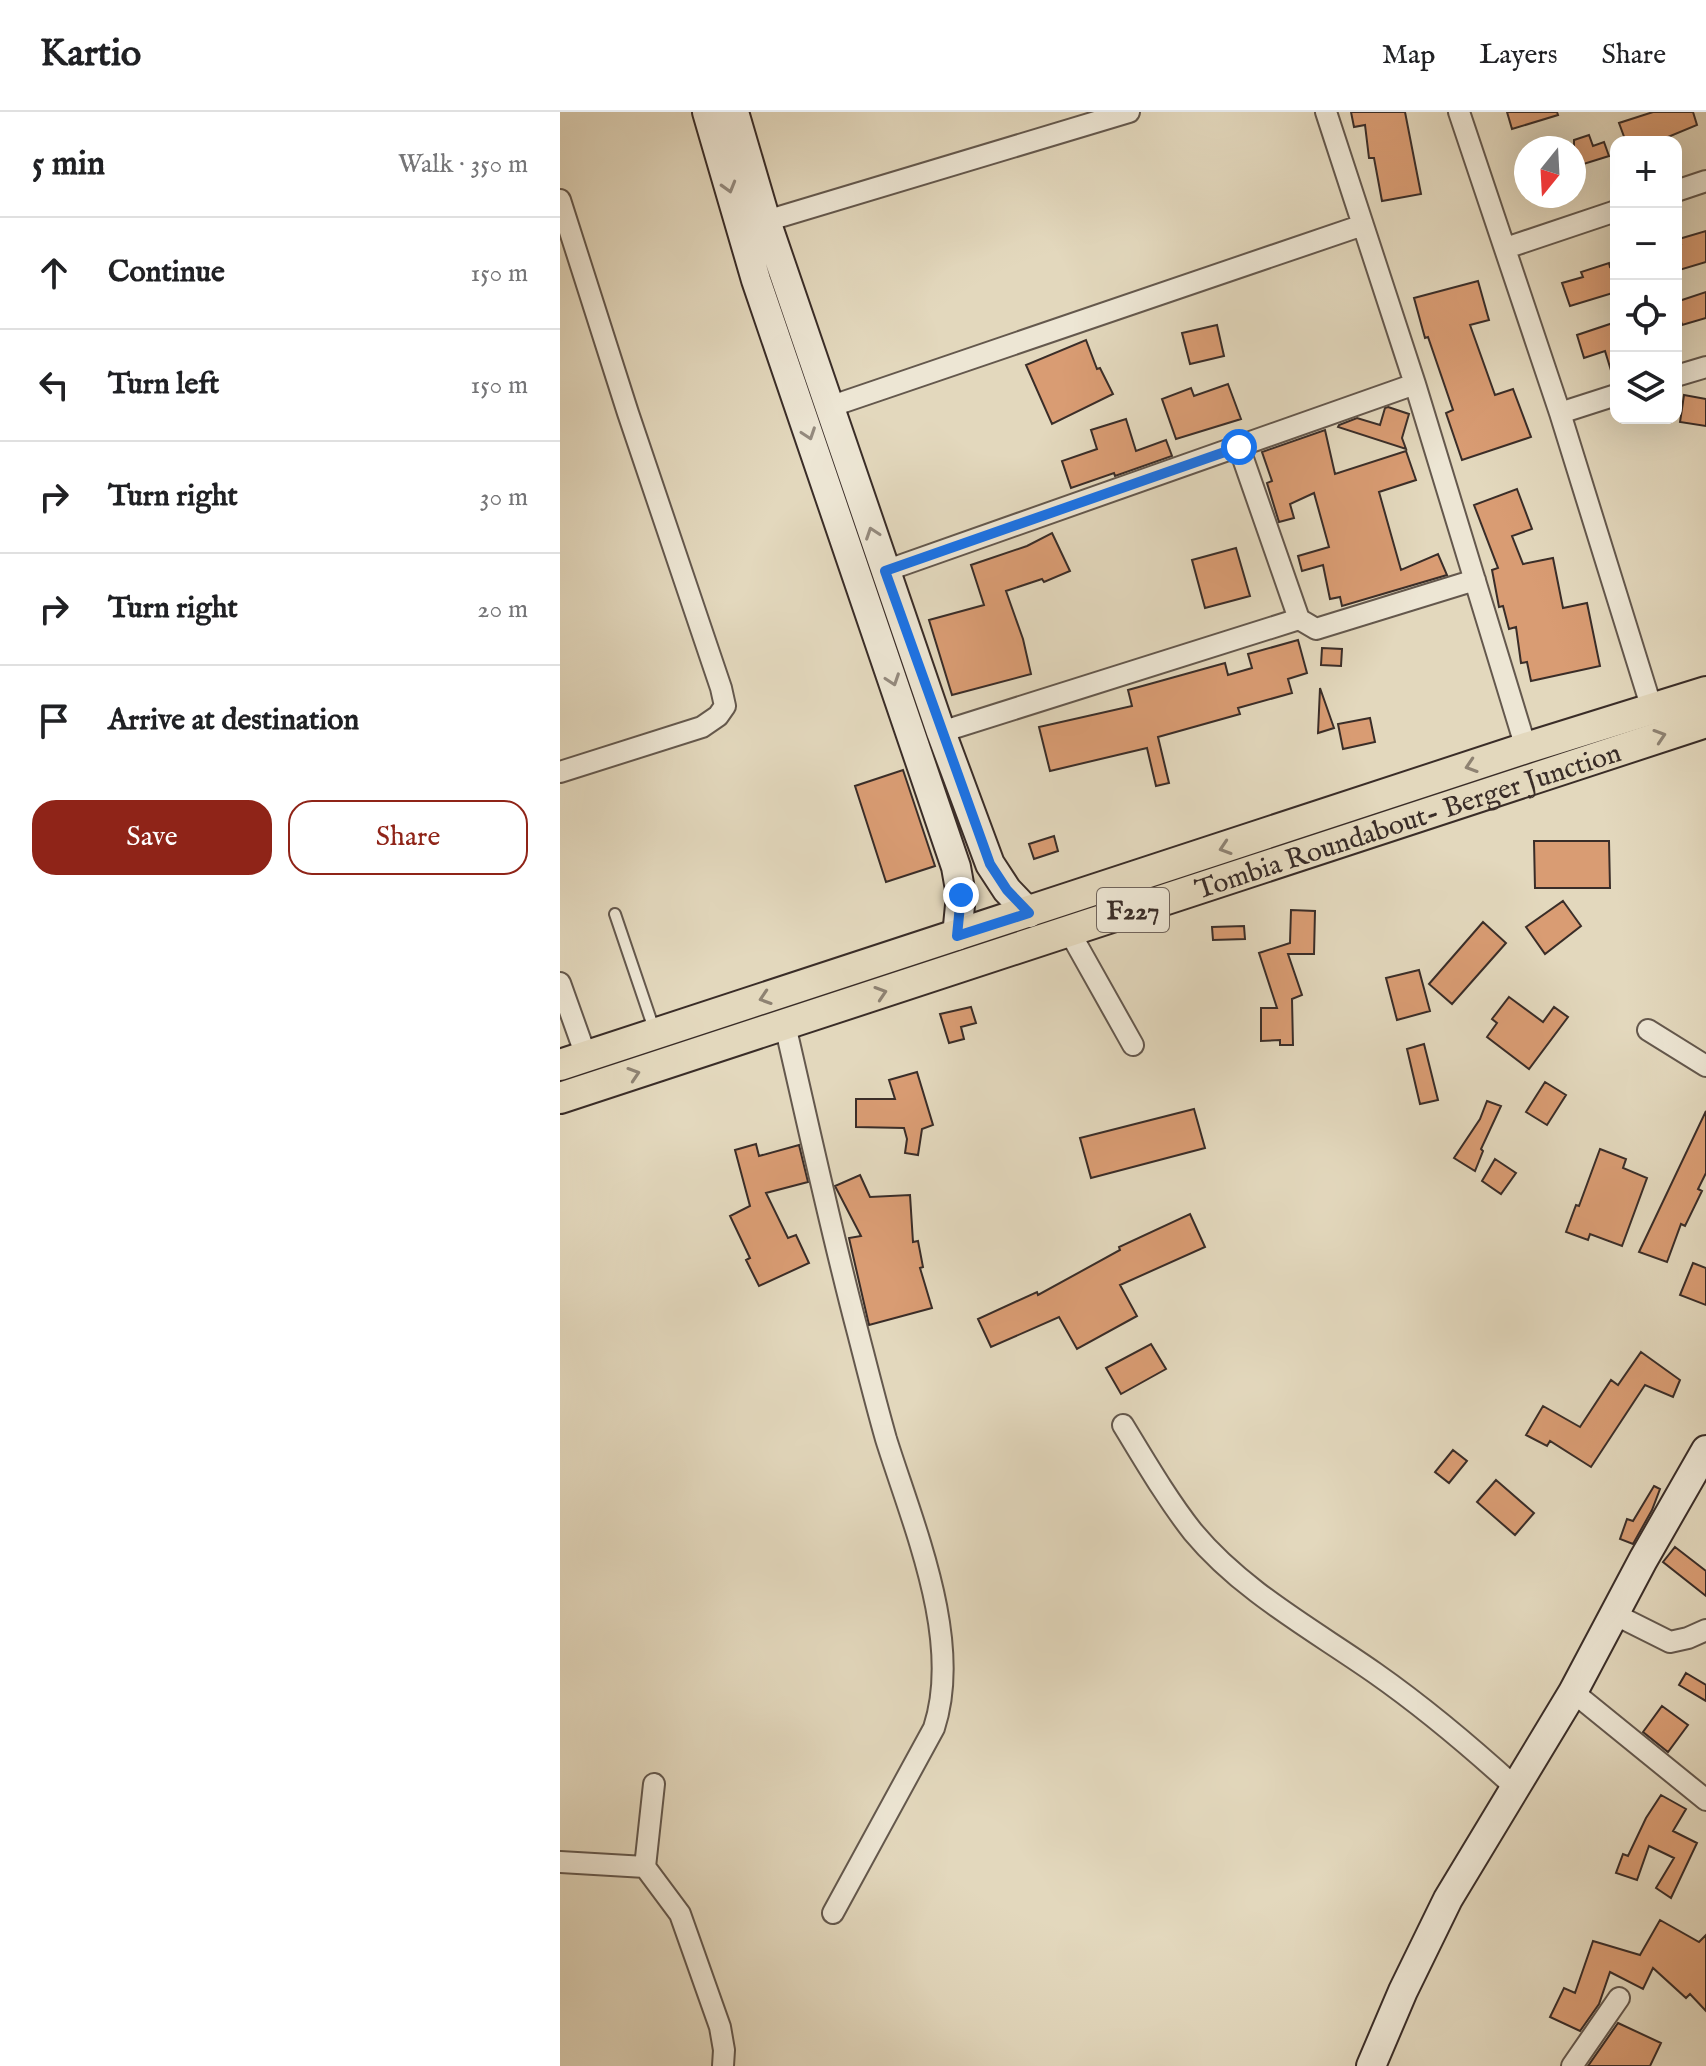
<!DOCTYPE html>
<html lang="en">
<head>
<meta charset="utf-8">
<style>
  body { margin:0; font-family:"IM FELL English",serif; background:#f6f6f6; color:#202124 }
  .controls { position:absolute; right:24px; top:24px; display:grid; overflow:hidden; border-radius:16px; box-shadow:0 8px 32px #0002 }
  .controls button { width:72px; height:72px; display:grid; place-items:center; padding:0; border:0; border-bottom:2px solid #e0e0e0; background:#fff; color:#202124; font:40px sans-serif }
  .compass { position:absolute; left:954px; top:24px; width:72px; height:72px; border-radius:50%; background:#fff; box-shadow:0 8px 32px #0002; rotate:198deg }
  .stop { position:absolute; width:24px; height:24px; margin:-18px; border:6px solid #1a73e8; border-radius:50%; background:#fff }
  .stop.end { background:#1a73e8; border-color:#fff; box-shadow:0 2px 8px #0008 }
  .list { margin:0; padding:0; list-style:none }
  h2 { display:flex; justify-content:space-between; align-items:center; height:104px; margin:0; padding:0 32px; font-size:34px }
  h2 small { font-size:26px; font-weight:400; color:#757577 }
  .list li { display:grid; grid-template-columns:52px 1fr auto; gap:24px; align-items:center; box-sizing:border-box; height:112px; padding:0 32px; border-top:2px solid #e0e0e0 }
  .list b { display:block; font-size:30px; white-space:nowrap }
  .list em { font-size:26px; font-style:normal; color:#757577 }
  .actions { display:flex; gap:16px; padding:24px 32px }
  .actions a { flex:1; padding:18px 0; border:2px solid #8f2418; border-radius:24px; text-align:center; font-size:28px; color:#8f2418 }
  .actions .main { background:#8f2418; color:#fff }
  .icon { flex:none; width:44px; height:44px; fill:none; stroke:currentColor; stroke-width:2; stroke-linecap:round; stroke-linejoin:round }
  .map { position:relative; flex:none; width:1146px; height:1954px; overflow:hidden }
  header { display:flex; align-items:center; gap:48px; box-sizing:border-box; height:112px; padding:0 40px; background:#fff; border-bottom:2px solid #e0e0e0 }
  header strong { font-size:38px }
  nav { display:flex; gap:44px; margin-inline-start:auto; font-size:28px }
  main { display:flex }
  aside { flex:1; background:#fff }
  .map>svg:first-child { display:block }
</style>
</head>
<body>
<header>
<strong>Kartio</strong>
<nav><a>Map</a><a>Layers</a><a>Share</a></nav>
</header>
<main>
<aside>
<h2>5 min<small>Walk · 350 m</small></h2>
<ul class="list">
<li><svg class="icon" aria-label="ahead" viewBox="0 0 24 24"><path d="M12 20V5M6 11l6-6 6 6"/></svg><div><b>Continue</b></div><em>150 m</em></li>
<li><svg class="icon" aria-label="left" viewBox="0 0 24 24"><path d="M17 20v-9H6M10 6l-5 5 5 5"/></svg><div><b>Turn left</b></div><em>150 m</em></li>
<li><svg class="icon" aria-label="right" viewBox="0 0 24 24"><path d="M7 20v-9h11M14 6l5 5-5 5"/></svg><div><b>Turn right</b></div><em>30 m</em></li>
<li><svg class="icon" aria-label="right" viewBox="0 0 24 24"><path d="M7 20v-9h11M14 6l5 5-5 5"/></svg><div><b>Turn right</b></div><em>20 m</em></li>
<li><svg class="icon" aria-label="arrive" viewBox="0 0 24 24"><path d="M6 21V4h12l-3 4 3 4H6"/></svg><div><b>Arrive at destination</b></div></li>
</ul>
<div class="actions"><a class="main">Save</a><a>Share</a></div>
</aside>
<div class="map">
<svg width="1146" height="1954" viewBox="0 0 1146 1954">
  <rect width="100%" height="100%" fill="#e3d8bd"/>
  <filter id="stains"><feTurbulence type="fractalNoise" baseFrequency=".0025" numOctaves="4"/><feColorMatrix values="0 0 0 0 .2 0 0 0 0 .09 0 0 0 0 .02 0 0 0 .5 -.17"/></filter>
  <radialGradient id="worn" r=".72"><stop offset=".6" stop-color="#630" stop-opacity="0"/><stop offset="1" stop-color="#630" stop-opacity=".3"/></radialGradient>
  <path fill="#d99c73" stroke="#3a2d28" stroke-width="2" d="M791,0H845L861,82L822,89L814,46H809L805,13L794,15Z
    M947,0H997L998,3L952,17Z
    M1093,0H1133L1137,13L1096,30H1066L1059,11Z
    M1029,23L1033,34L1044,30L1049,44L1014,55V28Z
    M1146,119V150L1116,159V134L1121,132L1119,127Z
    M1049,151L1050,155L1056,153V180L1010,194L1002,171L1023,165L1021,160Z
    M918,169L929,208L910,213L935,283L953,277L971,325L902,348L886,301L893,298L868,225L865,226L854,186Z
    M1146,180V206L1122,213L1116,190Z
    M1056,210V264L1053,265L1045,239L1024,246L1017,223Z
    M657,213L664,244L630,252L622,221Z
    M526,228L537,257L540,256L553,282L492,312L466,253Z
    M668,272L681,307L616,327L602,287L631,276L634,284Z
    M1124,283L1146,287V314L1120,310Z
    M828,295L849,302L842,326L846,337L778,315L779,313L797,306L820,313L825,296Z
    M566,307L576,339L606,328L612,344L555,364L554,361L511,376L502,349L537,337L531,318Z
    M765,318L775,362L846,339L856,368L819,380L841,458L878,442L887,463L782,494L780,485L770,487L763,453L742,459L738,444L769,435L754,381L730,392L734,406L719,410L707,371L712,369L702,340Z
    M957,377L972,417L952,424L963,452L993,446L1003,496L1027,491L1040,554L971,569L967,550L961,551L956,515L949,517L943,494L939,495L932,458L938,456L914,393Z
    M492,421L510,459L484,470L482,467L446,479L463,527L471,562L392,583L369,508L424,493L411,453L467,434Z
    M676,436L690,484L645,496L632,448Z
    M738,528L747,561L728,567L732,581L678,596L680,602L598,625L609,671L596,674L587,636L490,659L479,615L572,594L568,578L665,551L668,563L692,556L688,542Z
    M762,536L782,537L781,554L761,553Z
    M760,576L774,616L758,621Z
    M810,606L815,630L783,637L778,612Z
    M343,658L375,754L326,770L295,674Z
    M494,724L498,739L474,747L469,732Z
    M974,729H1049L1050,776H975Z
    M1003,789L1021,814L985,842L966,815Z
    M731,798L755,799L754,842H728L742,883L732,887L733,933H720V928L701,929V896H717L699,841L730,831Z
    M923,810L946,831L892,892L869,872Z
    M684,814L685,827L653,828L652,815Z
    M859,858L870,899L837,908L826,866Z
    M949,885L983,910L994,895L1008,905L969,957L927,925L937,911L932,907Z
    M411,895L416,911L401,915L404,927L389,931L380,902Z
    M864,932L878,988L860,992L847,937Z
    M357,960L373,1013L362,1017L358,1043L345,1041L347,1027L344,1016L296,1015V987H335L329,968Z
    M985,970L1006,983L987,1013L966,1000Z
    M927,989L941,994L921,1037L923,1039L915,1059L894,1046L920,1007Z
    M634,997L645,1036L531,1066L520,1026Z
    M1146,999V1061L1138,1077L1142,1079L1125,1114L1121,1112L1107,1150L1079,1140Z
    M196,1032L199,1044L239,1033L248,1070L206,1081L228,1126L236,1123L249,1151L199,1174L186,1148L190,1146L170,1104L190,1094L175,1038Z
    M1040,1037L1066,1047L1063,1056L1087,1066L1062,1134L1030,1122L1028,1128L1006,1120L1016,1093L1019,1094Z
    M935,1047L956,1061L941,1082L922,1069Z
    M300,1063L310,1085L350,1083L353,1130L358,1129L363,1155L360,1156L372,1196L309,1213L289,1126L301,1124L275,1074Z
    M630,1102L645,1135L560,1173L577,1204L517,1237L499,1205L431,1235L418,1207L477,1180L478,1183L560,1138L559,1135Z
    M1133,1151L1146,1156V1193L1120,1183Z
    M591,1232L606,1257L561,1282L546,1256Z
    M1081,1240L1120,1268L1113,1285L1085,1273L1031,1355L990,1329L987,1334L966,1323L983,1294L1020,1315L1051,1268L1058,1273Z
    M893,1338L907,1349L889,1371L875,1360Z
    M936,1368L974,1401L955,1423L917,1390Z
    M1094,1374L1100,1377L1092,1398L1073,1432L1060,1427L1067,1407L1073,1409Z
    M1115,1435L1146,1459V1484L1103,1450Z
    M1126,1561L1146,1573V1589L1119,1573Z
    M1102,1594L1128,1613L1108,1640L1083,1620Z
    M1101,1683L1126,1697L1113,1719L1137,1731L1111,1786L1096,1776L1114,1746L1089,1734L1077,1768L1056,1761L1063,1742L1068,1744L1086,1706Z
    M1100,1808L1139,1830L1146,1823V1899L1130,1882L1126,1886L1093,1856L1083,1877L1050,1860L1039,1892L1020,1919L990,1905L1004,1876L1015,1881L1033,1829L1080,1843Z
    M1058,1911L1101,1931L1090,1954H1028Z"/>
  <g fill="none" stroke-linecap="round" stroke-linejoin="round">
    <g stroke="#64584d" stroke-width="14">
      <path id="lane" d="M55,802L95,920"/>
    </g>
    <g stroke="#64584d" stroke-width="24">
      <path id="street" d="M766,0L855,272L966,636
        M899,0L1000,301L1092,597
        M1116,79L1146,69
        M0,88L68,301L161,576L165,594L158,604L142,615L0,660
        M206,109L569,0
        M946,136L1056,99
        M1116,264L1146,255
        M269,295L803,113
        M1000,301L1056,283
        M679,335L739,507L756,517L915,468
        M325,459L855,272
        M381,620L739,507
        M509,819L573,933
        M0,871L26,944
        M225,913C249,1016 271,1119 298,1221C307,1256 316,1292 326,1327C353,1413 403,1528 374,1616L273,1801
        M1088,918L1146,954
        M563,1313C585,1349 607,1387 633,1420C682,1479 752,1517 815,1561C865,1596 911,1635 956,1676
        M1054,1502L1110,1530L1128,1526L1146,1518
        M1013,1580L1146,1688
        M94,1672L85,1755L120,1802L160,1915L164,1938L163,1954
        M0,1750L85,1755
        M1012,1954L1059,1886"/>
    </g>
    <g stroke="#3a2d28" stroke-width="32">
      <path id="secondary" d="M147,0L196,168L396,755L401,783L397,824
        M174,0L206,109L381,620L430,752L447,778L469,801
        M811,1954L843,1879L888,1787L1013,1580L1083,1448L1146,1338"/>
    </g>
    <g stroke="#3a2d28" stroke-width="34">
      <g id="primary">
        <path d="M0,953L966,636L1146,580"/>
        <path id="s1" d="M0,986L1146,610"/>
      </g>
    </g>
    <use href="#lane" stroke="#ede6d4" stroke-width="10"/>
    <use href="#street" stroke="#ede6d4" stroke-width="20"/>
    <use href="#secondary" stroke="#ede6d4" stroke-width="28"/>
    <use href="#primary" stroke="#e3d8bd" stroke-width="30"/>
  </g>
  <defs><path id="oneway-chevron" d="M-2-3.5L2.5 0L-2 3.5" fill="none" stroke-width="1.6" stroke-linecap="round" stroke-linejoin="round" transform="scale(2)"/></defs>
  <g stroke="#948a7e">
    <use href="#oneway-chevron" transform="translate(169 75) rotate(74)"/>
    <use href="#oneway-chevron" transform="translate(249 322) rotate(71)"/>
    <use href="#oneway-chevron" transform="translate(312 421) rotate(-109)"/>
    <use href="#oneway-chevron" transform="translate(333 568) rotate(71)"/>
  </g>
  <g stroke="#8e8272">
    <use href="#oneway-chevron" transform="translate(1100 624) rotate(-18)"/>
    <use href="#oneway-chevron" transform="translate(911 654) rotate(162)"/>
    <use href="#oneway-chevron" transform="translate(665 736) rotate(162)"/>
    <use href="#oneway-chevron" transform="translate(321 881) rotate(-18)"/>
    <use href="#oneway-chevron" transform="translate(205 886) rotate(162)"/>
    <use href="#oneway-chevron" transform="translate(74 962) rotate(-18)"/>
  </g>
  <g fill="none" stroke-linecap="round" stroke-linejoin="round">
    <path stroke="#1a73e8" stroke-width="10" d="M401,783L397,824L469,801L447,778L430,752L325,459L679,335"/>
  </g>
  <g text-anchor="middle" stroke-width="7" stroke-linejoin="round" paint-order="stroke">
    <rect fill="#ede6d4" stroke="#70645c" stroke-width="2" x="537" y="776" width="72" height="44" rx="6"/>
    <g font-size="26" font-weight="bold" fill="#3a2d28">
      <text x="573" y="807">F227</text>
    </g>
    <g font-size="28" fill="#3a2d28" stroke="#ede6d4">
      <text dy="10" stroke="none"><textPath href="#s1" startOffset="892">Tombia Roundabout- Berger Junction</textPath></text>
    </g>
  </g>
  <rect width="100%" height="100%" filter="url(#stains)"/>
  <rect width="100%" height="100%" fill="url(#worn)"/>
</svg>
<div class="controls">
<button>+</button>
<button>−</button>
<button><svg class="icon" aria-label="locate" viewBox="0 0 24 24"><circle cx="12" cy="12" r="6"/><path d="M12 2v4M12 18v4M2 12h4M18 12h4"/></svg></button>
<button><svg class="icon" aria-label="layers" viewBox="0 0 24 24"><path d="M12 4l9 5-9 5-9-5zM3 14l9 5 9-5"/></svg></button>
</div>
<svg class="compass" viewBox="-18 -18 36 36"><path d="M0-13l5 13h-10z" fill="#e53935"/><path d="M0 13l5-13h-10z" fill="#757577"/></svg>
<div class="stop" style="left:679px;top:335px"></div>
<div class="stop end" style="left:401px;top:783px"></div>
</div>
</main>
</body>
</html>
